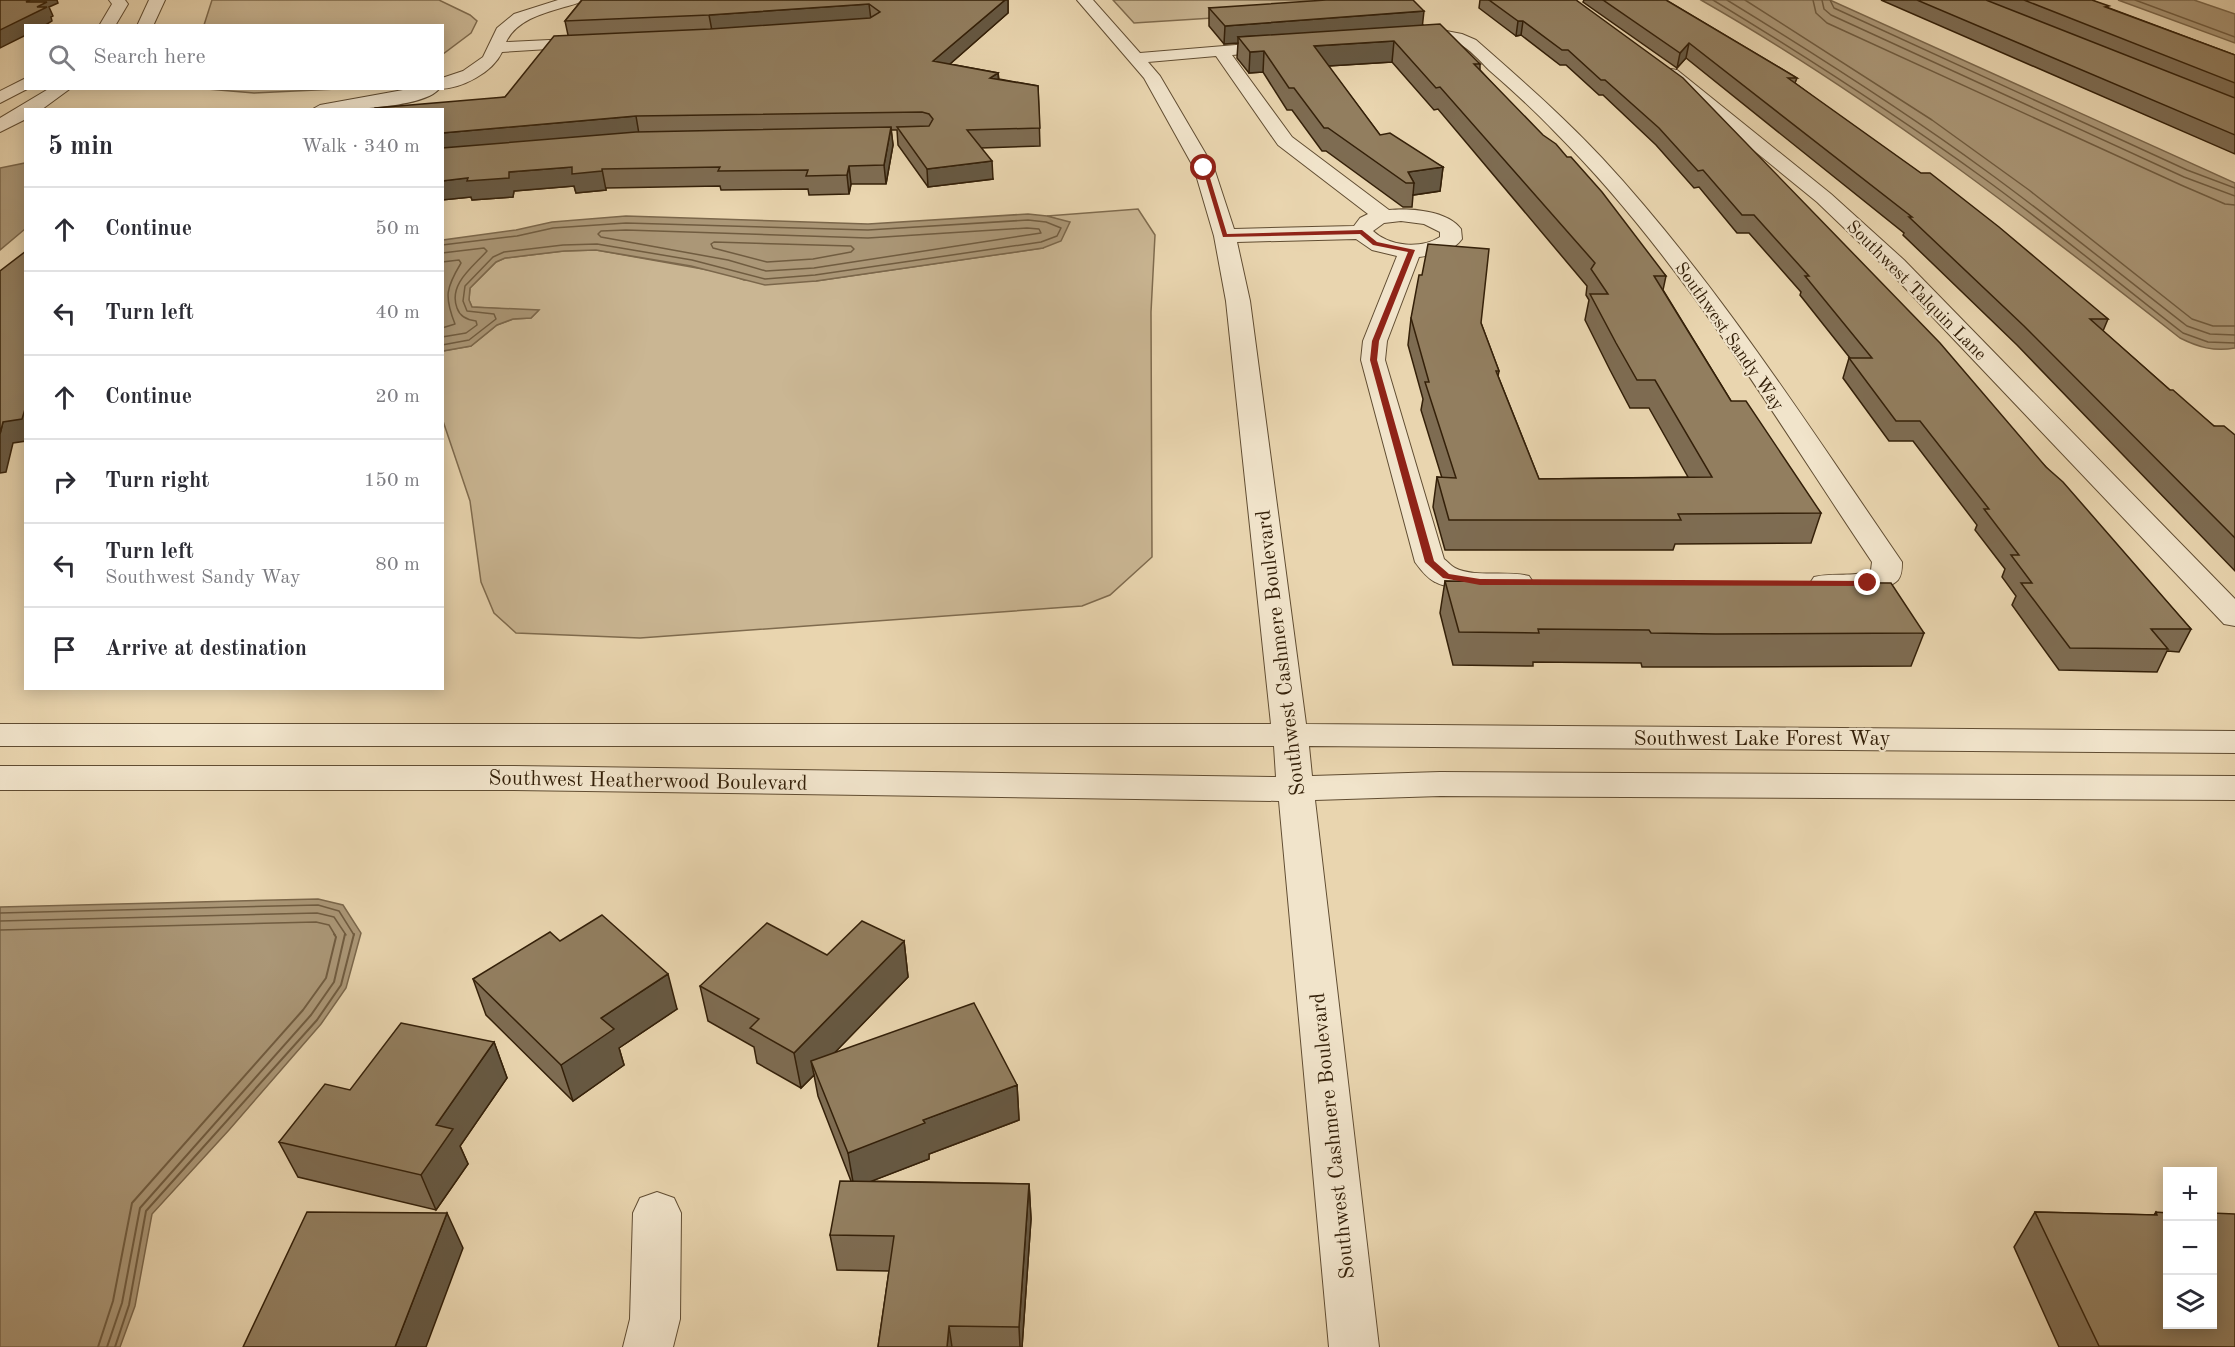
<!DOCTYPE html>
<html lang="en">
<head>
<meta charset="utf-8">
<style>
  body { margin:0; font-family:"Old Standard TT",serif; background:#f2f2f3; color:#2b2b33 }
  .controls { position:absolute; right:18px; bottom:18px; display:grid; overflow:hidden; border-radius:0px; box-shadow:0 3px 15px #0003 }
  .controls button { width:54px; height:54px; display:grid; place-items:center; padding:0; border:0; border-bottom:2px solid #e1e1e2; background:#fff; color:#2b2b33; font:30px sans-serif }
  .stop { position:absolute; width:18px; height:18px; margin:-14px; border:4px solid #8f2418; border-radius:50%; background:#fff }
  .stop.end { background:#8f2418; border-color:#fff; box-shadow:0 2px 6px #0008 }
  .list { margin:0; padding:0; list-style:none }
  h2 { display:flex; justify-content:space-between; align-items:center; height:78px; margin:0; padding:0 24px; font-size:26px }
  h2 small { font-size:20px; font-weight:400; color:#7c7c81 }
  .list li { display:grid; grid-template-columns:39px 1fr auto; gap:18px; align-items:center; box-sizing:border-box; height:84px; padding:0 24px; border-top:2px solid #e1e1e2 }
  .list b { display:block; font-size:22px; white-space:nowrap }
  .list p { margin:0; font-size:20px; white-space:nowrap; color:#7c7c81 }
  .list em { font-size:20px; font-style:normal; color:#7c7c81 }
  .icon { flex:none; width:33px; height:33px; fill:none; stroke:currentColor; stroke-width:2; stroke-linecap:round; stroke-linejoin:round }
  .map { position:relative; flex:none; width:2235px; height:1347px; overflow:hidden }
  .search { position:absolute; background:#fff; box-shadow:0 3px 15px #0003; left:24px; top:24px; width:420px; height:66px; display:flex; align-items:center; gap:15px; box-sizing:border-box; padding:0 21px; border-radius:0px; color:#7c7c81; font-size:22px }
  .panel { position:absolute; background:#fff; box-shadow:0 3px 15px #0003; left:24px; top:108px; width:420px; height:582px; border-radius:0px }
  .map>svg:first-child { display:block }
</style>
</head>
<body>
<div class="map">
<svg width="2235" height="1347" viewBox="0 0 2235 1347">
  <rect width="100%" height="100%" fill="#e9d5af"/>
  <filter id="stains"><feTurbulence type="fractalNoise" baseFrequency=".00333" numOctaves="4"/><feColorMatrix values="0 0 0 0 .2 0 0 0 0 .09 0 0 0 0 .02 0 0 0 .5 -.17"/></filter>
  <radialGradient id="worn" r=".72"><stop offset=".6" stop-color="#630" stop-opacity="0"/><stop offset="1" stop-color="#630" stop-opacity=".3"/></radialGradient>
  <path fill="#cab693" stroke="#7f6b4e" stroke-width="1.5" d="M212,0H439L470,15L477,21L471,33L443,54L442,26L204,25Z
    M1113,0H1384L1213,18L1134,23Z
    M207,89H337L254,93Z
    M1138,209L1155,235L1151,312L1152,557L1110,595L1082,606L640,638L516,633L494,613L481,582L470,501L443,421L442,351L471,346L497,325L513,319L531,318L538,311L472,307L469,300L470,288L496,262L505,258L564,251L596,250L725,273L744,280L816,281L1043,248L1069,223L1047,216Z"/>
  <path fill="#ab9777" stroke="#7b674b" stroke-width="1.5" d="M1701,0H1830L2235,183V348C2214,352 2198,347 2180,338C2026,217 1871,97 1701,0Z
    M2118,0H2194L2235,14V43Z
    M25,163V229L0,250V168Z
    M1028,214L1047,216L1070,222L1061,241L1043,248L816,281L765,285L691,266L596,250L564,251L505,258L496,262L470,288L469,300L472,307L539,310L531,318L513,319L497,325L471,346L443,351V240L516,230L552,222L626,216L868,224Z
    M318,899L343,905L361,933L346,988L321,1024L229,1130L152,1214L135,1306L120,1347H0V907Z"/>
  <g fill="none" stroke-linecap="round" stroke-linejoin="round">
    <path stroke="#705c40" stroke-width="1.5" d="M1713,0C1805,56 1895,114 1982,177C2051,227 2116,281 2183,333L2208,342L2235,343
      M1727,0C1815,54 1902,109 1985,170C2054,220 2120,274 2187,326L2210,334L2235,335
      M1745,0L1932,120L2029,190L2192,319L2213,326H2235
      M1813,0L1816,13L1827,23L2181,185L2225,204L2235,205
      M1822,0L1824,9L1831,15L2184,177L2235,196
      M1830,0L1834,8L2187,170L2235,188
      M2135,0L2235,37
      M1027,228L1039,229L1041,233L814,268L766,271L728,260L601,237L598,234L601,231L626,230L868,238Z
      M714,242L851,246L854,249L851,252L813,259L767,262L713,248L711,244Z
      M442,245L517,236L553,228L626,223L868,230L1028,220L1046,222L1061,228L1057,236L1041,242L815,275L765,279L692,260L597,244L563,245L504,252L493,257L465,286L463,301L467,311L494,314L496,319L469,340L442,345
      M442,253L484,248L487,251C473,267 448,284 457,308C460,317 468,320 476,321L477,325L466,333L442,337
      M442,262L459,260L461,263C446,288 444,296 455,324L442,328
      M0,913L318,905L339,911L354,935
      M0,921L317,913L334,917L346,935
      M0,930L316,922L329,925L335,935"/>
    <path stroke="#705c40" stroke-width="2" d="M98,1347L113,1301L132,1203L303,1010L326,978L336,937L334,934
      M107,1347L122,1303L140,1208L311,1015L334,982L345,934
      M115,1347L129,1305L146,1211L317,1020L341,985L354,934"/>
    <g stroke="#614d32" stroke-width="2">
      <path id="minor" d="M109,0H125L128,4L115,26H99L112,4Z
        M149,0H165L153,26H137Z
        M558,0H581L578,3C554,11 518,16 506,42L591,38L597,40L599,43L597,46L502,52C493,72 462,89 439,89C422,109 339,110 311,110L320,105L414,88H442V78L463,71L483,57L497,28L514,14Z
        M1077,0H1093L1140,53L1283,41L1289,43L1291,46L1289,49L1283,51L1232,55L1292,137L1389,210C1410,208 1447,210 1461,229L1462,239C1453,252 1434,255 1419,257L1387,341L1385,360L1444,559C1447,561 1451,566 1455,568C1475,578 1507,570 1529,576L1533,582L1529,588C1509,593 1453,592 1435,582C1427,578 1420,569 1415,562L1361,360L1363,341L1397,256L1372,250L1356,239L1237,242L1250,301L1306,724L2235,731V753L1309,746L1312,776L1440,772L2235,776V800L1440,796L1315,800L1379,1347H1329L1279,801L514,790H0V766H514L1276,777L1274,746H0V724H1271L1226,301L1214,236L1194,168L1144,78ZM1216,56L1278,145L1368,214L1360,218L1354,226L1234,229L1214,168L1160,76L1148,62ZM1401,221L1424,224L1440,232V237C1421,249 1390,247 1373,231L1384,223Z
        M1441,30L1462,34L1476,40C1519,78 1562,115 1602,158C1716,281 1807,424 1902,562C1902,568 1902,575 1898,580C1882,596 1835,595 1814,589L1810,583L1814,577C1833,572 1854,578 1871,570L1872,562C1773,415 1681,258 1555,132C1534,110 1512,90 1489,70C1480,61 1470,49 1458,43C1444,37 1409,46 1402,37L1410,32Z
        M1671,69L1677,70L1831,194L1904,260L2235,599V626L2224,624L1888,270L1817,202L1665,78L1662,74L1665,70Z
        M26,78V88H29L0,103V91Z
        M50,88H71L41,110H26V119L0,132V118Z
        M657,1192L674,1198L681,1213L680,1319L673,1347H623L630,1319L633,1213L640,1198Z"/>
    </g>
    <use href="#minor" fill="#f1e4cb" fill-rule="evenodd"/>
  </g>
  <path fill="#7e6c52" stroke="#342009" stroke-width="1.5" d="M582,0H1008V13L950,64L998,73L999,79L1038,86L1040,146L981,148L993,179L928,187L898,145L897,130H891L893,145L886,184H851L849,194L809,195L808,189L721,190L720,186L606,188V190L576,193L574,186L514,191L513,197L472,200L471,197L442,200V110L505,97L568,35L565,21Z
    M1480,0H1576L2046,467L2191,629L2179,652L2167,651L2157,672L2059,670L2012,605L2016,596L2002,577L2005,569L1975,530L1977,525L1913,441H1889L1843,378L1849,358H1850L1800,295L1801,292L1749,233H1737L1699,187L1694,188L1656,145L1603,95H1599L1566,65H1560L1521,35L1516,36L1479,8Z
    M1584,0H1666L1797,78L1795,83L2108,319L2103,331L2170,390L2214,426L2235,435V571L2017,345L1903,235L1904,233L1686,58L1677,68L1583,2Z
    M1881,0H2092L2109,8L2235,55V154Z
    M1209,8L1423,25L1480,64V70L1666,276L1663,290L1731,401L1821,513L1811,543L1675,544L1673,550H1445L1433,507L1437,477L1442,478L1421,410L1423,399L1408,345L1411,318L1481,323L1499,371L1498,376L1539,479L1688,477L1649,408H1630L1610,370L1585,320L1589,300L1586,295L1587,286L1438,109L1434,110L1392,62L1328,66L1380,135L1443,167L1440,191L1413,195L1412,207H1403L1326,151H1322L1292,110H1287L1263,72L1249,73L1237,58L1238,43L1224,44L1209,26Z
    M1445,581L1924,633L1911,666L1707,667H1642L1641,663L1533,662V666L1453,665L1440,613Z
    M560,941L677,1009L619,1048L624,1065L573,1101L486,1015L473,979Z
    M904,941L908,977L835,1052L1017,1085L1019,1120L929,1154V1159L871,1181L1029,1184L1031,1219L1022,1347H878L889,1271L837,1270L830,1235L851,1181L818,1096L814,1075L801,1088L757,1063L754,1047L708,1021L700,986L827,955Z
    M494,1042L507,1078L460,1146L468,1164L436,1210L298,1177L279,1142L350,1090Z
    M2035,1212L2154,1215L2156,1212L2235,1347H2059L2014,1247Z"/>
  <path fill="#665842" stroke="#342009" stroke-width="1.5" d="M30,0H57L58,3L49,7L53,16L51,17L52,21L44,26H26V35L0,48V30L26,2Z
    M1005,0H1008V13L934,78L933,61Z
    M869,4L871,20L712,31L709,15Z
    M1424,11L1422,29L1238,37V43L1224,44L1225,26Z
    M1518,21H1523L1521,35L1516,36Z
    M1394,41L1392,62L1312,67L1314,46Z
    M1689,43L1686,58L1677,68L1680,53Z
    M1264,51L1263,72L1249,73L1250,52Z
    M998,73L999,90L990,78Z
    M636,116L639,134L442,151V133Z
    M891,127L893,145L886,184L884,165Z
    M992,161L993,179L928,187L927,169Z
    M849,166L851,184L849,194L847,175Z
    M572,167L602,169L606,190L576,193L574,186L514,191L513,197L472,200L471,197L442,200V181L509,172Z
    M1443,167L1440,191L1413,195L1414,183L1408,172Z
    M26,406V441L13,443L6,472L0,473V434L3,422Z
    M904,941L908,977L816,1072L811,1061L814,1075L801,1088L794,1053Z
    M668,974L677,1009L619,1048L624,1065L573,1101L561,1065L601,1018Z
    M494,1042L507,1078L460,1146L468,1164L436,1210L421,1175L436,1125Z
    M1017,1085L1019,1120L929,1154V1159L854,1188L848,1153L923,1120Z
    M1029,1184L1031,1219L1022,1347H1020L1019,1327Z
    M447,1213L463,1248L426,1347H395Z
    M949,1326L952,1347H947Z"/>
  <path fill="#927e5f" stroke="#342009" stroke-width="1.5" d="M0,0H30L26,2H47L37,7H47L0,30Z
    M582,0H1005L933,61L998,73L990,78L1038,86L1040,128L967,130L992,161L927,169L897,127L929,126L933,119L929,114L922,112L636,116L442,133V110H375V108L505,97L554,36L710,29L870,18L880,12L869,4L709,15L565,21Z
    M1326,0H1413L1424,11L1225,26L1209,8Z
    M1489,0H1576L1683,78L1940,343L2046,467L2063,482L2191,629H2151L2168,649L2070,648L2021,583H2032L2011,555H2019L1984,509H1989L1920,421H1896L1849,358H1872L1805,276H1809L1754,215H1742L1703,170L1698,171L1659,128L1605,80H1601L1568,50H1562L1523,21H1518Z
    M1603,0H1666L1797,78H1788L1921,173H1930L1999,227L2108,319H2090L2170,390H2173L2214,426H2224L2235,435V538L2024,326L1909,217H1912L1689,43L1680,53Z
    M1917,0H1986L2235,98V135Z
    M2024,0H2092L2109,6L2105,7L2235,55V83Z
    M1440,24L1480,64H1474L1543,135L1556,144L1567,157H1571L1602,192L1666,276H1654L1731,401H1746L1821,513L1678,514L1681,520H1449L1437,477L1456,478L1425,382H1429L1411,318L1419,275H1422L1428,244L1489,249L1481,323L1499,371H1496L1539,479L1712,477L1655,380H1637L1616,343L1590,294H1608L1591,269L1595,263L1440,87L1436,88L1394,41L1314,46L1380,135L1390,133L1443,167L1408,172L1414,183H1406L1328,128H1324L1294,88H1289L1264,51L1250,52L1238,37Z
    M891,127L884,165L849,166L847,175L806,176L808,170L718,171L720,167L602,169V171L572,174V167L509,172V178L467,181L468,178L442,181V148L636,132Z
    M26,251V406L22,419L3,422L0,434V271Z
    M1445,581L1891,583L1924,633L1716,634L1651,633L1649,630L1538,629L1539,633L1459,632Z
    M602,915L668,974L601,1018L614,1029L561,1065L473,979L550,932L560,941Z
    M862,921L904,941L794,1053L750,1028L759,1019L700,986L767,923L827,955Z
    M974,1003L1017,1085L923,1120L925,1123L848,1153L811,1061Z
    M401,1023L494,1042L436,1125L453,1129L421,1175L279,1142L325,1084L350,1090Z
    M840,1181L1029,1184L1019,1327L949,1326L947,1347H878L894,1236L830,1235Z
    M307,1212L447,1213L395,1347H243Z
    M2035,1212L2157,1215L2156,1212L2168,1213V1324H2212V1213L2235,1214V1347L2099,1346Z"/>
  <path fill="#8f2418" d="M1202,167L1207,168L1227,234L1362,230L1377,242L1415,250L1379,341L1377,360L1434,561L1449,574L1480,579L1868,581L1872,583L1868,586L1480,585L1443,578L1425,562L1370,360L1372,341L1408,252L1373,245L1360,234L1223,237Z"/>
  <g text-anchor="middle" stroke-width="4.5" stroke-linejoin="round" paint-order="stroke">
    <g font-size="18" fill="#342009" stroke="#f1e4cb">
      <text transform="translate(1917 290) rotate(45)" y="6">Southwest Talquin Lane</text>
      <text transform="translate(1730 336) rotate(55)" y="6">Southwest Sandy Way</text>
    </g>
    <g font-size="21" fill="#342009" stroke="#f1e4cb">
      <text transform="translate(1280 653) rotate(-97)" y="7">Southwest Cashmere Boulevard</text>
      <text x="1762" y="745">Southwest Lake Forest Way</text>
      <text transform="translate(648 780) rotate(1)" y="7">Southwest Heatherwood Boulevard</text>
      <text transform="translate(1332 1136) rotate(-96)" y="7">Southwest Cashmere Boulevard</text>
    </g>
  </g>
  <rect width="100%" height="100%" filter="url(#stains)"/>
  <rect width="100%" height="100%" fill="url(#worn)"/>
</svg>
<div class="controls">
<button>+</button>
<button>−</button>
<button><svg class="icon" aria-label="layers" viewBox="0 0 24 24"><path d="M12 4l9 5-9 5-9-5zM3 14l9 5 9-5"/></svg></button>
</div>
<div class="stop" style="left:1204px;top:168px"></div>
<div class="stop end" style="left:1868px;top:583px"></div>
<div class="search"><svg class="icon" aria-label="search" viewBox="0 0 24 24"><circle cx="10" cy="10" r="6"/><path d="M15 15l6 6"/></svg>Search here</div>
<section class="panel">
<h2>5 min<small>Walk · 340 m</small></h2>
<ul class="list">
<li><svg class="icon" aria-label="ahead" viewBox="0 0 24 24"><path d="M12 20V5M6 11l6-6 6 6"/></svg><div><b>Continue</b></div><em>50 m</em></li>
<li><svg class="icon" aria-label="left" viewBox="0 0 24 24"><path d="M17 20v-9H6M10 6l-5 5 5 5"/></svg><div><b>Turn left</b></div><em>40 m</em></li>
<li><svg class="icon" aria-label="ahead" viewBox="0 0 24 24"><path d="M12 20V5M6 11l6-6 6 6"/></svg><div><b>Continue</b></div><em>20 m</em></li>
<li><svg class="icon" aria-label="right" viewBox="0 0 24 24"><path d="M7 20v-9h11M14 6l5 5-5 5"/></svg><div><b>Turn right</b></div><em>150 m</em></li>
<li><svg class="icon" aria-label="left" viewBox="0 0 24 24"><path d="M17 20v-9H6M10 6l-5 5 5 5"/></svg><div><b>Turn left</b><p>Southwest Sandy Way</p></div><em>80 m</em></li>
<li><svg class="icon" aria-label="arrive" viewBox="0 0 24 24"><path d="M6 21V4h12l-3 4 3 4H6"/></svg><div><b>Arrive at destination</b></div></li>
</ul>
</section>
</div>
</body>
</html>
